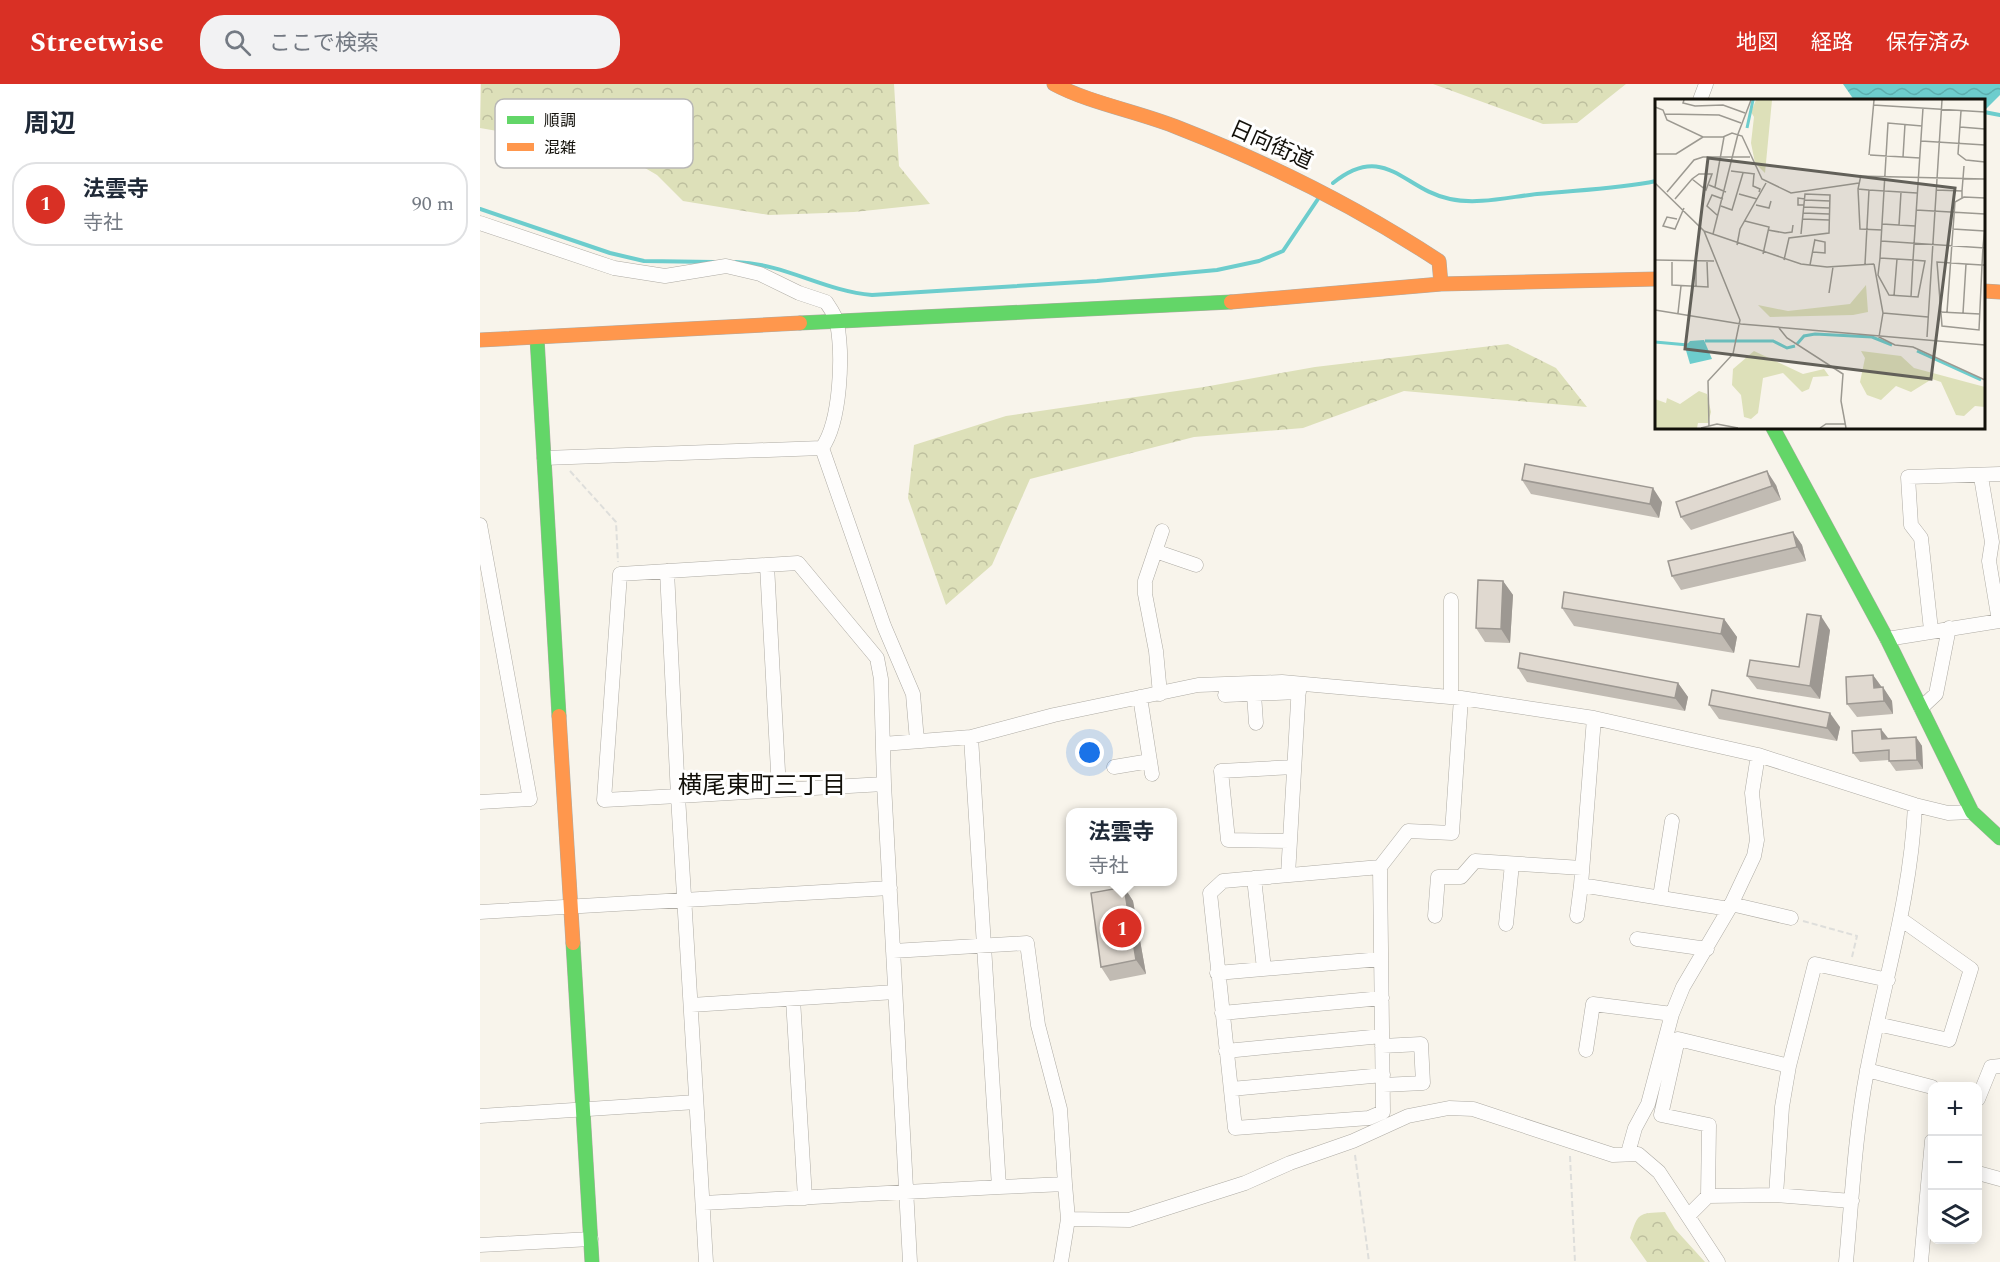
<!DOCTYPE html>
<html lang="ja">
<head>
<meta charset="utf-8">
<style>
  body { margin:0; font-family:Spectral,"Noto Sans JP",serif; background:#f2f2f3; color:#1f2937 }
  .controls { position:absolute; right:18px; bottom:18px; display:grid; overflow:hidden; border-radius:12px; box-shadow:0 3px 15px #0003 }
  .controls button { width:54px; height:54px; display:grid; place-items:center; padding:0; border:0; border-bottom:2px solid #e0e1e3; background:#fff; color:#1f2937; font:30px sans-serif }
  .you { position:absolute; left:610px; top:669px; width:21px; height:21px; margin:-15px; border:4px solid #fff; border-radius:50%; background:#1a73e8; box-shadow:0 0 0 9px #1a73e833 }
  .badge { display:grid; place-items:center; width:39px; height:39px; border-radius:50%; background:#d93025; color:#fff; font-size:20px; font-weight:700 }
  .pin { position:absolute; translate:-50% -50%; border:3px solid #fff; box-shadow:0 2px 6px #0006 }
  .popup { position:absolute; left:586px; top:724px; width:111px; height:78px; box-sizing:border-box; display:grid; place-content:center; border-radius:12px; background:#fff; filter:drop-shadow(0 2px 4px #0005); font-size:20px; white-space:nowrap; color:#747a83 }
  .popup b { font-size:22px; color:#1f2937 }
  .popup::after { content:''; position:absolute; left:50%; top:100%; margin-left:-12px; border:12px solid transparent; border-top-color:#fff }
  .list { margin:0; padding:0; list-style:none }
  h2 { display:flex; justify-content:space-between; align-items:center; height:78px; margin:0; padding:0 24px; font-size:26px }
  h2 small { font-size:20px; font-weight:400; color:#747a83 }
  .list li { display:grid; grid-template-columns:39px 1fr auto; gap:18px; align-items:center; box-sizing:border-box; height:84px; margin:0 12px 12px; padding:0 12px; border:2px solid #e0e1e3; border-radius:24px }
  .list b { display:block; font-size:22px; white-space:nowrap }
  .list p { margin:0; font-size:20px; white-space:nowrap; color:#747a83 }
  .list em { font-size:20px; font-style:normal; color:#747a83 }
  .icon { flex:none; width:33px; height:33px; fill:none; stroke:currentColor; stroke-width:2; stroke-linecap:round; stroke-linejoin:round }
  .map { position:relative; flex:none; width:1520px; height:1178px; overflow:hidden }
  header { display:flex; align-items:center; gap:36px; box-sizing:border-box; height:84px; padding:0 30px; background:#d93025; color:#fff }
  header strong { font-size:28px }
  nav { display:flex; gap:33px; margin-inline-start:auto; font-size:21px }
  .search { width:420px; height:54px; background:#f2f2f3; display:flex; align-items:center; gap:15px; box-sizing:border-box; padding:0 21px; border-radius:24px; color:#747a83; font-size:22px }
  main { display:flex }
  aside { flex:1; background:#fff }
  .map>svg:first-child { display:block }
</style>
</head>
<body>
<header>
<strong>Streetwise</strong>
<div class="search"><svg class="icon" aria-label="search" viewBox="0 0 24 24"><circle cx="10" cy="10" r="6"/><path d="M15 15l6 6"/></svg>ここで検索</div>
<nav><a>地図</a><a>経路</a><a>保存済み</a></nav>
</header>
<main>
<aside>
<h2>周辺<small></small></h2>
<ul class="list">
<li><span class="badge">1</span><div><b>法雲寺</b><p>寺社</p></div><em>90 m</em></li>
</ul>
</aside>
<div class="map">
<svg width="1520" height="1178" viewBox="0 0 1520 1178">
  <defs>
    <pattern id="forest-crowns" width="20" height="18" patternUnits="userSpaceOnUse" patternTransform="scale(1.5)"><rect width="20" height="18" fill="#dde0b9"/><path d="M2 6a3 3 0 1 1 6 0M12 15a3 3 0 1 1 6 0" fill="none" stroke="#bdbf9e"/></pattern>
    <pattern id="water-waves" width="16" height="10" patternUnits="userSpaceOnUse" patternTransform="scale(1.5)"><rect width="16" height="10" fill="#6dcdcd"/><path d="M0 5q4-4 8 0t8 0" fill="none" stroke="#5dafaf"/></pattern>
  </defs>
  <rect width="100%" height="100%" fill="#f8f4eb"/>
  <path fill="url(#forest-crowns)" d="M414,0L419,82L450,120L374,128L289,131L203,117L177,91L112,53L23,48L0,44L1,0Z
    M953,0H1146L1097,39L1063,40Z
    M1028,260L1076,284L1107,323L924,307L823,344L714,353L550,395L512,481L466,521L428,414L434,361L526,332L724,303L835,283Z
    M1185,1128L1195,1145L1225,1178H1167L1150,1154C1158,1129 1158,1129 1185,1128Z"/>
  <path fill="url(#water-waves)" d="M1363,0H1520V11L1504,27V16H1374Z"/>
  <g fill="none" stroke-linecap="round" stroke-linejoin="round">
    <path stroke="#6dcdcd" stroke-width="4" d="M1504,28L1520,31
      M853,99C905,57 924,106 970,115C997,121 1029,113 1057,110C1097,106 1138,105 1176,97
      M0,125L130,169L164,177L234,178
      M256,178C306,180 344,207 392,211L617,197L737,186L779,177L803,167L840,112"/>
    <g stroke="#aeaba4" stroke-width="15">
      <path id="street" d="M1220,16L1226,0
        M0,139L134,184L185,192L246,182L280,190L319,209L346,218C350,224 356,232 357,239C363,271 361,337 342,364L404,542L433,610L437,657
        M64,374L342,364
        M1501,393L1512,458L1509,477L1519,537
        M0,441L50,715L0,718
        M675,467L716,481
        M287,481L299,706
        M187,487L198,712L404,700L401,595L397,574L318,479L140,490L124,716L198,712L226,1178
        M971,516V613
        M1451,546L1441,454L1431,441L1428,393L1520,390
        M1407,555L1520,537
        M680,610L676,567L665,510V497L682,447
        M774,610L776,639
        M745,611L819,608
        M660,613L672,690
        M1441,624L1456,610L1469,544
        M1114,634L1101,801L1249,825
        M403,660L491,653L574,631L718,601L802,598L981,614L1114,634L1278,671L1435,721L1468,729L1492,728
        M634,683L670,677
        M404,700L430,1178
        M810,757L748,756L741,687L814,683
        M900,783L743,797L730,809L755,1044L889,1034L903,1028L900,783L928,747L972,749L981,614
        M808,791L819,601
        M774,794L784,885
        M1180,813L1192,737
        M1251,820L1311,834
        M0,828L410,804
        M955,832L958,793H981L995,777L1102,784
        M1097,832L1101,801
        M1026,840L1032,780
        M1157,855L1227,865
        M413,867L547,859L558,941L580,1025L585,1100
        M737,889L901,875
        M313,915L325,1114
        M211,921L415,908
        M742,929L902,914
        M1397,940L1469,956L1491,885L1422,836
        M902,962L941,960L943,999L903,1001
        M1106,966L1113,920L1192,930
        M746,967L902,952
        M1387,986L1452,1003
        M751,1005L903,991
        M1498,1015L1511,983L1520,982
        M0,1032L216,1018
        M1148,1069L1155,1044L1168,1020L1192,930L1203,903L1249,825L1274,772L1277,756L1272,709L1278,671
        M1498,1089L1520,1095
        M519,1103L585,1100L588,1135L581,1178
        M1296,1111L1302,1023L1309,982L1335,880L1408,896
        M1228,1112L1229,1041L1181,1031L1198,955L1309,982
        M223,1119L519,1103L491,653
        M1209,1131L1228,1112L1296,1111L1372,1117
        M588,1135L649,1136L765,1099L810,1079L873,1057L928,1032L969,1024L993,1025L1133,1071L1158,1070L1179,1088L1238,1178
        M0,1161L111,1155
        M1366,1178C1372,1114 1375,1050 1387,987C1404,896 1431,815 1435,721
        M1441,1178L1452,1057"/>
    </g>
    <g stroke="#aeaba4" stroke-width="15">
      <path id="fast" d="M320,239L751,218
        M57,254L79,632
        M1293,344L1407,555L1492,728L1520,754
        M93,859L112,1178"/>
    </g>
    <g stroke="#aeaba4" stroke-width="15">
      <path id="slow" d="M574,0C609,19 660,28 699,44C791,80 877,123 959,177L961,200
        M1504,207L1520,208
        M751,218L961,200L1176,195
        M0,256L320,239
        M79,632L93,859"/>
    </g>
    <path stroke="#dededb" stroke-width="2" stroke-dasharray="6 3" stroke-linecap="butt" d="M90,387L136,438L138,478
      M1323,837L1377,852L1372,873
      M875,1071L889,1178
      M1090,1072L1095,1178"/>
    <use href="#street" stroke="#fefdfc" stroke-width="14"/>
    <use href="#fast" stroke="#63d668" stroke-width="14"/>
    <use href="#slow" stroke="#ff974d" stroke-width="14"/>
  </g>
  <path fill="#c1bbb3" d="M1042,396L1182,418L1179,434L1051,410Z
    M1296,401L1301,416L1211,446L1201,433Z
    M1313,448L1322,461L1326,477L1201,506L1192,492Z
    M1023,497L1033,511L1030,559L1005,558L996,544Z
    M1082,524L1244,535L1257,553L1254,569L1094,542Z
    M1350,546L1340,615L1277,605L1267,592L1319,583Z
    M1038,584L1198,599L1208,613L1205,627L1047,598Z
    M1393,591L1412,617L1413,630L1377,633L1367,620Z
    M1229,621L1360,643L1357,657L1239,635Z
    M1436,653L1442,662L1443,685L1416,687L1409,677V676L1380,678L1373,669L1408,654Z
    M644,803L653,817L666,890L630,897L621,883Z"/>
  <path fill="#9d9892" d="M1287,387L1296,401L1301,416L1292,402Z
    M1173,404L1182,418L1179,434L1170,420Z
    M1313,448L1322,461L1326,477L1317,463Z
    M1023,497L1033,511L1030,559L1021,545Z
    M1341,532L1350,546L1340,615L1330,602Z
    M1244,535L1257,553L1254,569L1241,550Z
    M1393,591L1403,605V618L1394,604Z
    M1198,599L1208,613L1205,627L1195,614Z
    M1403,603L1412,617L1413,630L1404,617Z
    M1350,629L1360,643L1357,657L1347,644Z
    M1401,645L1408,654L1402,655Z
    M1436,653L1442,662L1443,685L1437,676Z
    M644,803L653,817L666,890L656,876Z"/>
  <path fill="#e0d9d0" stroke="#9d9892" stroke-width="1.5" d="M1045,380L1173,404L1170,420L1042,396Z
    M1287,387L1292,402L1201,433L1196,418Z
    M1313,448L1317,463L1192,492L1188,477Z
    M998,496L1023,497L1021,545L996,544Z
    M1084,508L1244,535L1241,550L1082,524Z
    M1327,530L1341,532L1330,602L1267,592L1270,576L1319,583Z
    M1040,569L1198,599L1195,614L1038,584Z
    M1393,591L1394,604L1403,603L1404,617L1367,620L1366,593Z
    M1232,606L1350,629L1347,644L1229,621Z
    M1401,645L1402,655L1436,653L1437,676L1409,677V666L1373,669L1372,647Z
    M644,803L656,876L621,883L611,809Z"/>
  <g text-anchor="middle" stroke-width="6" stroke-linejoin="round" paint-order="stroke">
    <g font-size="22" fill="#12100a" stroke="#fff">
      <text transform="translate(792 60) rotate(24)" y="8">日向街道</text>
    </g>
    <g font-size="24" fill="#12100a" stroke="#fff">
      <text x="282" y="709">横尾東町三丁目</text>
    </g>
  </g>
  <g transform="translate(1175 15)">
    <rect width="330" height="330" fill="#f8f4eb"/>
    <path d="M101,1H117L110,74L100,64L96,44L99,18L96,13ZM211,186L213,213L198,216L115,218L103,206L133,212L195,205ZM99,252L148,275L169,270L174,277L158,278L154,290L147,293L128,274L108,279L103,314L96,320L89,318L86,296L77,286L78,270ZM206,252L246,257L259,269L330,288V308L320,307L309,317L301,316L286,283L277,280L256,293L241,287L226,301L212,296L205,283L210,259ZM44,292L52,295L56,313L53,324H43L42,329H0V300L11,304L12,299L25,305Z" fill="#dde0b9"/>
    <path d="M49,241L57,260L35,265L30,248L35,242Z" fill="#6dcdcd"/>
    <path fill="none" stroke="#6dcdcd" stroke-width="3" d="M92,29L98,1M50,242H118L132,249L140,247M0,243L33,246M142,245L149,237L160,235L217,238L237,246M262,252L326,281"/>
    <path fill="none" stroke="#9c9991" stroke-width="1.5" d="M29,1L28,4L40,7L68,6L90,14M218,6L330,13M0,8L8,11L12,21L48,38H68L77,34L87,37L107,80L136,94L204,84M306,12L303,55L311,61L330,63M10,15L64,16L86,24M305,28L330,30M266,42L330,46M0,55H21L48,38M214,56L219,1M215,56L265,59M248,58L250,25M76,72L100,75M99,75L98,87L105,90L104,93M206,76L203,90L214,91M202,77L330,80M0,84L49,132L85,221L78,255L53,282L54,327M54,86L71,93M60,88L69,38M203,90L205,130L227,131M281,91L307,92V99M307,92L309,67M12,93L39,61L48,58H95M84,95L102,100M330,99L309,98L300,103L298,130L330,132M20,100L37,80L44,75H57L51,91L37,80M150,101L175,102M101,106L114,109L116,102M149,106H143V99L150,100M66,107L77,111L88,74M149,108L174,109M261,111L330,115M148,114L174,115M62,116L52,107L57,96L68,100M22,120L12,118L8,127L20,130L29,109M148,120L174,121M90,122L114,128L108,155M227,125L260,127M244,126L246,93M330,127L328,148L327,166L324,231L287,227L282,163L311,165L327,166H330M113,131L130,134L137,133L138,126M49,132L146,165L172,168L219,165M58,135L83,35L96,1M226,142L330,149M82,146L85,130L111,84M158,153L170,154V143L160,141M225,159L233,24L267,27M0,161L59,162M129,161L134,139L174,134L175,96L150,95L146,135M17,163V186L53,188L52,163M41,163V187M210,165L214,91L262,94M219,165L228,214L224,238L240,246L258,248L330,281M155,166L160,140M174,194L178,168M239,197L242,160M256,198L258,161L225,159L223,176L234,196L263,198L270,162L258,161L268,9M0,211L86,225L330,246M285,213L325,215M292,213L298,130M23,214L26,187M228,214L273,218M308,214L311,165M124,229L132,239L188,275L186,302L191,329M272,238L287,1M46,329L62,325L83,329M165,329L171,325H190"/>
    <path fill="#626059" fill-opacity="0.15" stroke="#626059" stroke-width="3" d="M53,59L300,89L276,280L30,250Z"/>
    <rect width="330" height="330" fill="none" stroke="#12100a" stroke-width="3"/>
  </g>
  <rect x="15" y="15" width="198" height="69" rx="9" fill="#fff" stroke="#b8b7b6" stroke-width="1.5"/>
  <rect x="27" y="32" width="27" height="8" fill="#63d668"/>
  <rect x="27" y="59" width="27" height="8" fill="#ff974d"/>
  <g font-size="16" fill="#12100a">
    <text x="64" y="42">順調</text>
    <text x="64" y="69">混雑</text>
  </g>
</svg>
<div class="controls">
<button>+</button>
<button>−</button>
<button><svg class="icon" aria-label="layers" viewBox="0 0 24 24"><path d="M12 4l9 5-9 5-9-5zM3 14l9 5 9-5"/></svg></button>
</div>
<div class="you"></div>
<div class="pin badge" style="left:642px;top:844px">1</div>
<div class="popup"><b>法雲寺</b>寺社</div>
</div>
</main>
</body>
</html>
